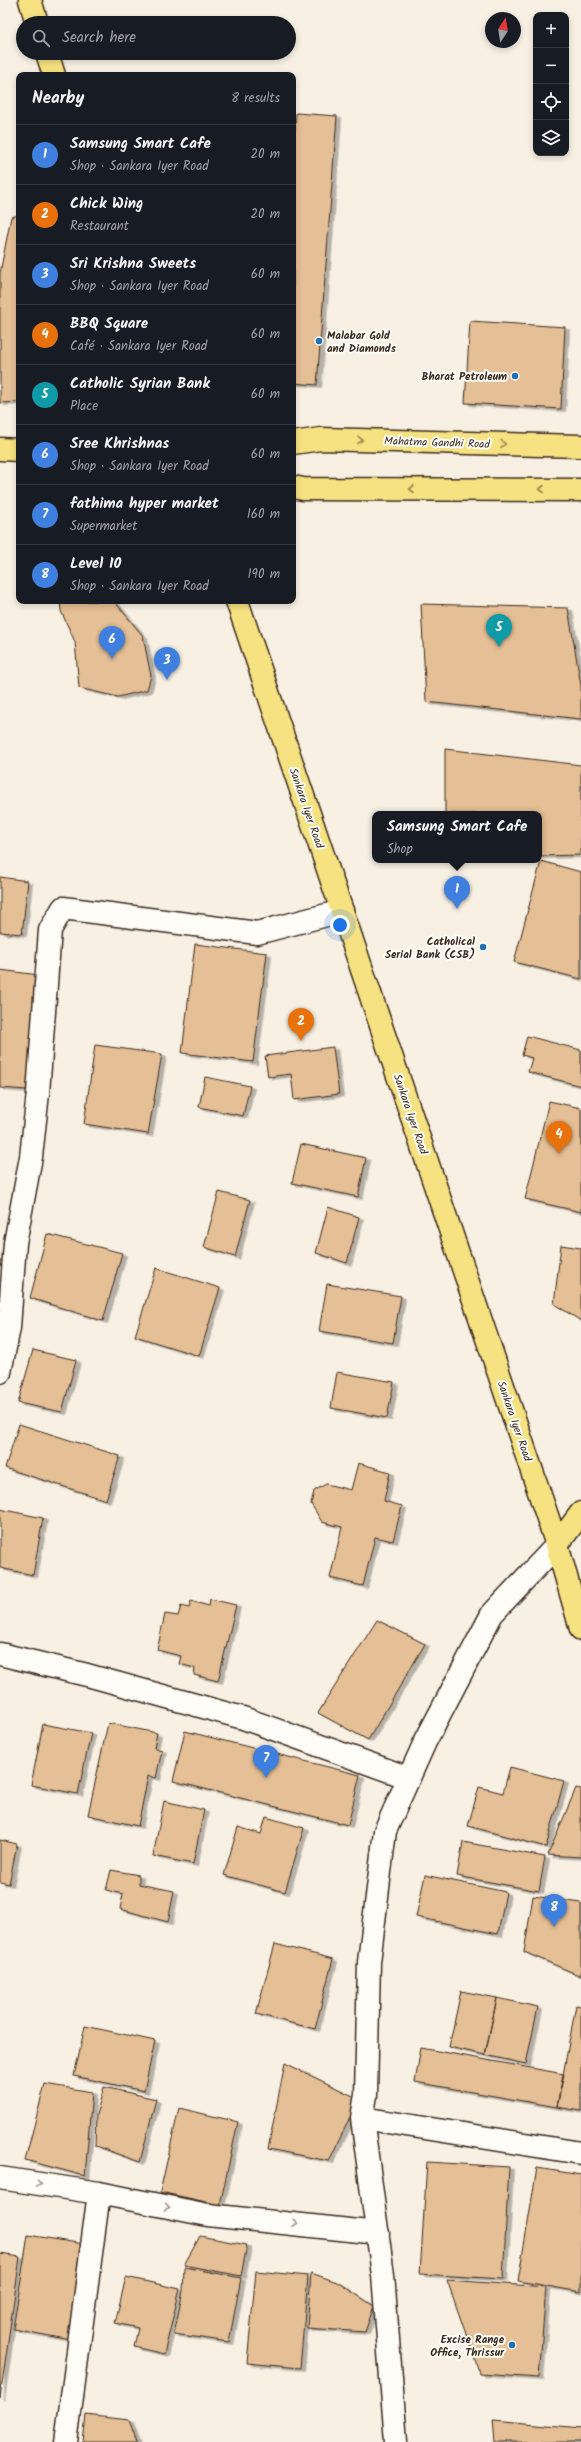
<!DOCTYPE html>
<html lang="en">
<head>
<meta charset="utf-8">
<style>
  body { margin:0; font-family:Kalam,sans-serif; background:#20242c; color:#f1f3f6 }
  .controls { position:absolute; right:12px; top:12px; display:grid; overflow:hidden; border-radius:8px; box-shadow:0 2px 6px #0003 }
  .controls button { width:36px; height:36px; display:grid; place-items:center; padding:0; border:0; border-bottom:1px solid #363941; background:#171b24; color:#f1f3f6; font:20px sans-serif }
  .compass { position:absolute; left:485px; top:12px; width:36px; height:36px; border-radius:50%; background:#171b24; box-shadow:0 2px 6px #0003; rotate:12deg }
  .you { position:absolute; left:340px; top:925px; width:14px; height:14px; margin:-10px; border:3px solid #fff; border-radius:50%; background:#1a73e8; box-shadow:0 0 0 6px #1a73e833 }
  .badge { display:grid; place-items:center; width:26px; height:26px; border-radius:50%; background:#d93025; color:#fff; font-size:13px; font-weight:700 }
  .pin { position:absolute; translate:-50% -33px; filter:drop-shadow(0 1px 2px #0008) }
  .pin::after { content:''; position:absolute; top:21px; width:14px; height:12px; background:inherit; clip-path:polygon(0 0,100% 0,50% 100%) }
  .popup { position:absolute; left:372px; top:811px; width:170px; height:52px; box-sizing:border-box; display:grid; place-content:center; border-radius:8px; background:#171b24; filter:drop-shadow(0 1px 3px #0005); font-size:13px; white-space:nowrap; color:#9ea1a6 }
  .popup b { font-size:15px; color:#f1f3f6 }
  .popup::after { content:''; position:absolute; left:50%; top:100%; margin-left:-8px; border:8px solid transparent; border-top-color:#171b24 }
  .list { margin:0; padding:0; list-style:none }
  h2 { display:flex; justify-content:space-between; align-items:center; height:52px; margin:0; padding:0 16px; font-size:17px }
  h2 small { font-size:13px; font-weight:400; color:#9ea1a6 }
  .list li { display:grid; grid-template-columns:26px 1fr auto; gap:12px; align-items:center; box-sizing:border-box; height:60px; padding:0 16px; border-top:1px solid #363941 }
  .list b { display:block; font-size:15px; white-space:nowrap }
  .list p { margin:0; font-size:13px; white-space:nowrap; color:#9ea1a6 }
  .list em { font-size:13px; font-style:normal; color:#9ea1a6 }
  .icon { flex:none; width:22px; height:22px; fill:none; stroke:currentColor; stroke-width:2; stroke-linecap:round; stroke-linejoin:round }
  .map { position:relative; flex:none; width:581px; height:2442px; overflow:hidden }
  .search { position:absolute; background:#171b24; box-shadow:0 2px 6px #0003; left:16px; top:16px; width:280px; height:44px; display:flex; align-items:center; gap:10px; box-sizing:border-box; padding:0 14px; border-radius:22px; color:#9ea1a6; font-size:15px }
  .panel { position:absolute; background:#171b24; box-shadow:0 2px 6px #0003; left:16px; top:72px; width:280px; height:532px; border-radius:8px }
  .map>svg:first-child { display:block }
</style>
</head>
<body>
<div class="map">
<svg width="581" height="2442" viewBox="0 0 581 2442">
  <defs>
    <filter id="shadow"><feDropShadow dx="4.5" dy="2.5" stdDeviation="0" flood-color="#0004"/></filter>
  </defs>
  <rect width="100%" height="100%" fill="#f8f0e3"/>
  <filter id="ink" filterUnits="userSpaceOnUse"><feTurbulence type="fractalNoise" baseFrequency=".025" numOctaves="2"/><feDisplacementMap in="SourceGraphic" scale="8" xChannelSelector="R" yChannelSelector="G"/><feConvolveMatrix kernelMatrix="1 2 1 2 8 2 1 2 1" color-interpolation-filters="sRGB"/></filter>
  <g filter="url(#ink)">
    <path fill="#e5bf95" stroke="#3b2a1e" filter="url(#shadow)" d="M296,113L337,116L317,385L293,383V155Z
      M19,215V402L0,403V273L11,217Z
      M470,321L565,327L561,409L465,403Z
      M60,601H114L143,636L151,676L147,690L118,697L79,688L75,642L61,611Z
      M421,604L568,608L581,686V719L426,702Z
      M445,749L581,765V855L539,856V814H445Z
      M541,861L581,872V979L514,962Z
      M0,877L28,881L22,934L0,932Z
      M195,944L267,953L253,1062L182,1053Z
      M0,970L39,975L27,1090L0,1088Z
      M527,1036L581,1050V1086L528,1072L532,1058L522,1055Z
      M95,1045L162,1054L148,1134L84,1124Z
      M333,1047L339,1094L294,1100L291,1074L268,1077L265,1056Z
      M205,1077L250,1086L243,1116L199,1107Z
      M549,1101L581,1108V1212L525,1199Z
      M301,1144L366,1158L358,1197L292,1183Z
      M219,1192L250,1200L235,1257L204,1247Z
      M328,1207L359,1217L347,1263L316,1253Z
      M47,1234L122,1253L103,1321L30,1298Z
      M561,1245L581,1248V1321L554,1304Z
      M156,1268L220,1288L199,1356L135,1336Z
      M327,1284L401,1296L393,1343L319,1331Z
      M33,1350L76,1360L62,1412L18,1403Z
      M337,1372L394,1382L387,1418L331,1408Z
      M19,1424L120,1456L106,1500L5,1468Z
      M358,1463L390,1472L384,1501L402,1506L393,1541L375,1537L363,1586L330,1578L342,1527L322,1522L311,1504L314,1491L326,1484L351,1490Z
      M0,1509L43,1518L33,1575L0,1568Z
      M210,1599L236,1605L218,1681L194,1675L195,1668L179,1664L181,1656L157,1650L165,1614L178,1616L181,1606L189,1608L191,1601L209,1606Z
      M377,1620L425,1644L368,1740L318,1713Z
      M108,1723L157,1733L154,1748L162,1750L156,1778L148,1776L138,1826L88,1815Z
      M43,1724L91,1733L78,1794L31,1785Z
      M185,1731L360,1775L348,1825L173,1781Z
      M510,1767L564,1781L546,1847L468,1826L479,1787L503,1793Z
      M576,1788L581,1789V1857L548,1855Z
      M164,1801L204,1810L193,1864L153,1856Z
      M266,1817L304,1828L285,1892L224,1875L238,1827L261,1834Z
      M0,1840L17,1844L9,1884L0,1882Z
      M463,1842L545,1857L539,1891L457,1876Z
      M111,1870L139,1875V1884L174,1891L168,1922L120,1909L123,1894L106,1890Z
      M425,1875L506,1892L498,1934L416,1917Z
      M533,1896L581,1903V1976L524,1952Z
      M275,1944L333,1959L315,2029L256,2014Z
      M461,1991L497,1998L485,2055L449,2047Z
      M497,1998L538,2007L526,2064L485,2055Z
      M576,2005L581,2006V2111L557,2107Z
      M85,2026L155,2041L144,2091L74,2076Z
      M421,2048L564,2074L557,2107L415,2082Z
      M285,2063L359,2099L329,2161L268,2149Z
      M45,2084L92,2092L85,2176L25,2160Z
      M104,2087L156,2099L140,2162L95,2146L96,2115Z
      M179,2108L238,2122L220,2205L160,2192Z
      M427,2162L509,2167L503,2279L420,2274Z
      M537,2168L581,2175V2292L518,2281Z
      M28,2235L84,2244L71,2340L13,2329Z
      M200,2236L247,2245L241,2276L184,2265Z
      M0,2254L20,2257L0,2398Z
      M184,2267L241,2278L229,2342L174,2334L183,2291Z
      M256,2271L308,2276L300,2368L247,2363Z
      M311,2273L337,2282L374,2306L365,2332L307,2328Z
      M126,2277L180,2289L164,2354L134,2347L138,2328L115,2323Z
      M447,2280L546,2287L539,2378L480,2374Z
      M86,2415L129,2420L137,2442H83Z
      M493,2420L581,2428V2442H495Z"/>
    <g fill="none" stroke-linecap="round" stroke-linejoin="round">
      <g stroke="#3b2a1e" stroke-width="25">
        <path id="minor" d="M0,1372L9,1328L15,1243L31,1157L38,1093L50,930L63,908L257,933L342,911
          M0,1654L87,1675L243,1718L409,1778
          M362,2118L581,2153
          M0,2178L99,2193L208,2215L378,2233
          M66,2442L99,2193
          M396,2442L383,2275L362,2118L366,2095L369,1962L385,1831L425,1742L492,1614L557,1545"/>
      </g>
      <g stroke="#3b2a1e" stroke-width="25">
        <path id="major" d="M30,0L37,23
          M47,53L54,75
          M293,443L321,439L581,446
          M0,449L19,450
          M293,487L303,489L581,490
          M237,601L557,1545L581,1629
          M557,1545L581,1513"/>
      </g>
      <use href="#minor" stroke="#fdfcf7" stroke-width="22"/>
      <use href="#major" stroke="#f7e281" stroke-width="22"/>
    </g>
    <defs><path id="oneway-chevron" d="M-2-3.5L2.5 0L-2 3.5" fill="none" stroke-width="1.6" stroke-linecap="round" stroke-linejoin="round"/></defs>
    <g stroke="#998650">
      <use href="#oneway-chevron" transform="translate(360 440) rotate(2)"/>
      <use href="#oneway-chevron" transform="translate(503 444) rotate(2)"/>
      <use href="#oneway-chevron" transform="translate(412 489) rotate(-180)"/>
      <use href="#oneway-chevron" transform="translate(542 489) rotate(-180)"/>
    </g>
    <g stroke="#9c938a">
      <use href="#oneway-chevron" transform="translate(39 2184) rotate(9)"/>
      <use href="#oneway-chevron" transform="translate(167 2207) rotate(11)"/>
      <use href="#oneway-chevron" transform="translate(295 2223) rotate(5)"/>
    </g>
  </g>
  <g fill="#1f6fb2" stroke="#fdfcf7" stroke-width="1.5">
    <circle cx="319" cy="341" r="4"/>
    <circle cx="515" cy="376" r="4"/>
    <circle cx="483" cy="947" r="4"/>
    <circle cx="512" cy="2345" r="4"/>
  </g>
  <g text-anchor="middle" stroke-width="4" stroke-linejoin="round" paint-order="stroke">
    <g font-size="11" font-weight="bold" fill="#3b2a1e" stroke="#fdfcf7" text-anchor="end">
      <text x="327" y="339" text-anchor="start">Malabar Gold<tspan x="327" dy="13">and Diamonds</tspan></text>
      <text x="507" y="380">Bharat Petroleum</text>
      <text x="475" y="945">Catholical<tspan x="475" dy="13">Serial Bank (CSB)</tspan></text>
      <text x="504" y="2343">Excise Range<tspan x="504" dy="13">Office, Thrissur</tspan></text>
    </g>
    <g font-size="11" fill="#3b2a1e" stroke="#fdfcf7">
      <text transform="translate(437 442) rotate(2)" y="4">Mahatma Gandhi Road</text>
      <text transform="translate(307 808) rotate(71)" y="4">Sankara Iyer Road</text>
      <text transform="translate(411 1114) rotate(71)" y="4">Sankara Iyer Road</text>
      <text transform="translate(515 1421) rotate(71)" y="4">Sankara Iyer Road</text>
    </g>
  </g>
</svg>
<div class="controls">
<button>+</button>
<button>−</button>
<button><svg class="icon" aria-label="locate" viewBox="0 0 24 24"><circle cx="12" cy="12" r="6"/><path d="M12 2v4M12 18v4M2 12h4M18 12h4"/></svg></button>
<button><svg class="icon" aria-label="layers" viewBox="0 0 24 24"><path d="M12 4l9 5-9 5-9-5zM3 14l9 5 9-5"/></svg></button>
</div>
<svg class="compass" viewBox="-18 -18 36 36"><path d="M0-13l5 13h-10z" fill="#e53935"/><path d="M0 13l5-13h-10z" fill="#9ea1a6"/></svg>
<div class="you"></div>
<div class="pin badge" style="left:457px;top:909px;background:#3f7fe0">1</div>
<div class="popup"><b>Samsung Smart Cafe</b>Shop</div>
<div class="pin badge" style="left:301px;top:1041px;background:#e8710a">2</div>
<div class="pin badge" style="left:167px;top:680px;background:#3f7fe0">3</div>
<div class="pin badge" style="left:559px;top:1154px;background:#e8710a">4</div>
<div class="pin badge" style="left:499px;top:647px;background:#0f9aa8">5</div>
<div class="pin badge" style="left:112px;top:659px;background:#3f7fe0">6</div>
<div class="pin badge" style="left:266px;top:1778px;background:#3f7fe0">7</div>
<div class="pin badge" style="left:554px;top:1927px;background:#3f7fe0">8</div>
<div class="search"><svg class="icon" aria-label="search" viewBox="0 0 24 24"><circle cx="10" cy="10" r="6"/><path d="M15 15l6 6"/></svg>Search here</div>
<section class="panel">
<h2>Nearby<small>8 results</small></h2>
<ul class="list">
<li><span class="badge" style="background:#3f7fe0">1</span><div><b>Samsung Smart Cafe</b><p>Shop · Sankara Iyer Road</p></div><em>20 m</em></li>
<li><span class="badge" style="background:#e8710a">2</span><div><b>Chick Wing</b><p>Restaurant</p></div><em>20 m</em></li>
<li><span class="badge" style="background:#3f7fe0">3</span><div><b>Sri Krishna Sweets</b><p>Shop · Sankara Iyer Road</p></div><em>60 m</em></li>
<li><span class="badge" style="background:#e8710a">4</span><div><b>BBQ Square</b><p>Café · Sankara Iyer Road</p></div><em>60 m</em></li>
<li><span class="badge" style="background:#0f9aa8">5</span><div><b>Catholic Syrian Bank</b><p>Place</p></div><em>60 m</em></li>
<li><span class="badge" style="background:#3f7fe0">6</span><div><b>Sree Khrishnas</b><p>Shop · Sankara Iyer Road</p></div><em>60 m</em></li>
<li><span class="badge" style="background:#3f7fe0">7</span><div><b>fathima hyper market</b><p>Supermarket</p></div><em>160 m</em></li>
<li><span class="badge" style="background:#3f7fe0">8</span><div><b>Level 10</b><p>Shop · Sankara Iyer Road</p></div><em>190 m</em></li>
</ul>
</section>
</div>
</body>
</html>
